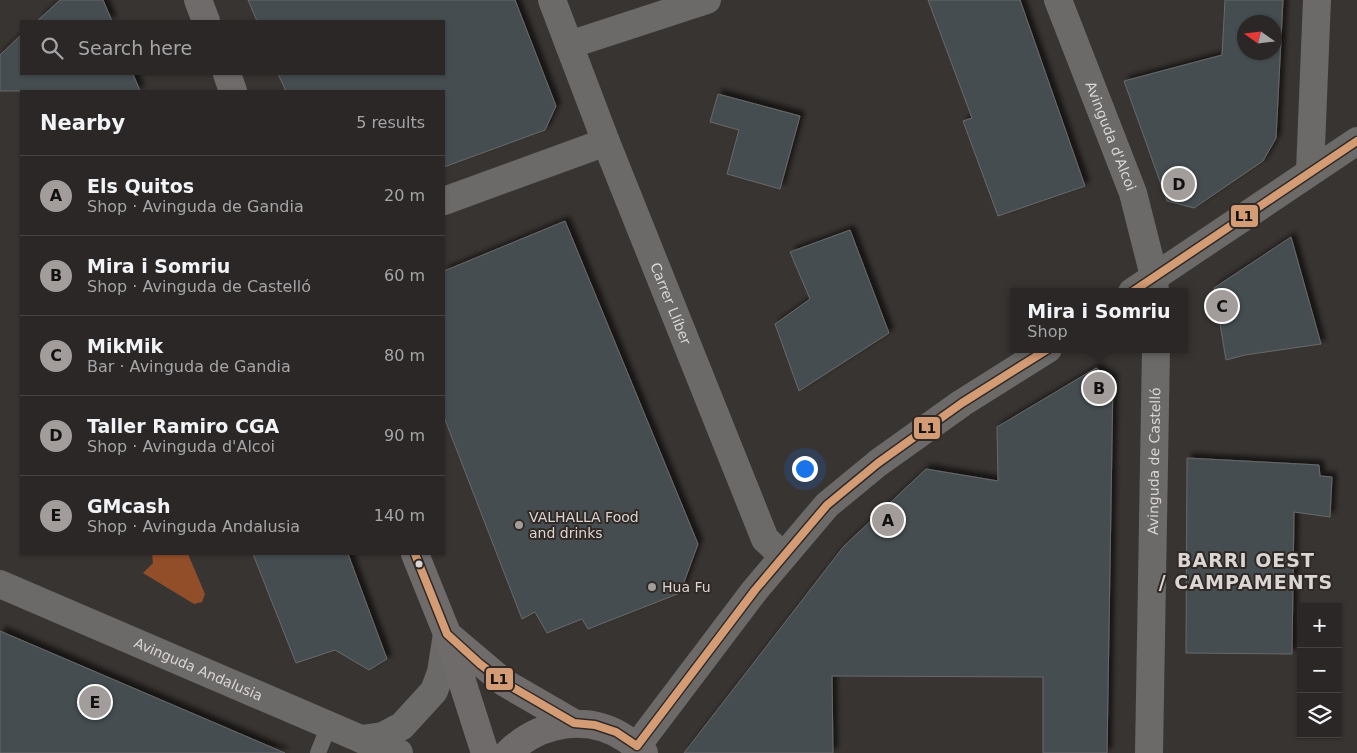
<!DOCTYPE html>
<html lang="en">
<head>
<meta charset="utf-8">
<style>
  body { margin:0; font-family:"DejaVu Sans",sans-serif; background:#322f2e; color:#f1f3f6 }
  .controls { position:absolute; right:15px; bottom:15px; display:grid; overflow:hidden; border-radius:0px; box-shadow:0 1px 4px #0004 }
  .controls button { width:45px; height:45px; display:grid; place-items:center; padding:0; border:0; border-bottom:1px solid #464443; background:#2a2726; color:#f1f3f6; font:25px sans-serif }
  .compass { position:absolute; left:1237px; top:15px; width:45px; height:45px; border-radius:50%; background:#2a2726; box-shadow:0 1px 4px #0004; rotate:284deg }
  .you { position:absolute; left:804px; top:468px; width:18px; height:18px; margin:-12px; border:4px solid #fff; border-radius:50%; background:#1a73e8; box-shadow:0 0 0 8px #1a73e833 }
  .badge { display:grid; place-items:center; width:32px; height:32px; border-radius:50%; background:#a29d9b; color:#111; font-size:16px; font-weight:700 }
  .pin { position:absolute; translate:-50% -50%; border:2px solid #fff; box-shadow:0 1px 5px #0006 }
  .popup { position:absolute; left:1010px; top:288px; width:178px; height:65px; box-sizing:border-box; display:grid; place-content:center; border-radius:0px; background:#2a2726; filter:drop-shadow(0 1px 4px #0005); font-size:16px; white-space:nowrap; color:#a5a5a7 }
  .popup b { font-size:19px; color:#f1f3f6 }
  .popup::after { content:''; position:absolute; left:50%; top:100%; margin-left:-10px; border:10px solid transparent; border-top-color:#2a2726 }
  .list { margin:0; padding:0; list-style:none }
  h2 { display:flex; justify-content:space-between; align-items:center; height:65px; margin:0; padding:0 20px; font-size:21px }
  h2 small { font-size:16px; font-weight:400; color:#a5a5a7 }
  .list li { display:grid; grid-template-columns:32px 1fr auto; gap:15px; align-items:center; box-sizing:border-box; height:80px; padding:0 20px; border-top:1px solid #464443 }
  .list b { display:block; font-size:19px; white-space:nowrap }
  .list p { margin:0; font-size:16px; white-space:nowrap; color:#a5a5a7 }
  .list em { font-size:16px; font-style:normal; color:#a5a5a7 }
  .icon { flex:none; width:28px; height:28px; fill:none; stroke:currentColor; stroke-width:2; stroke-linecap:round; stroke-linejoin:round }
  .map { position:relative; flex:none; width:1357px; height:753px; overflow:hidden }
  .search { position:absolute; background:#2a2726; box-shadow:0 1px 4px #0004; left:20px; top:20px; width:425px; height:55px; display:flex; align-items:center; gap:12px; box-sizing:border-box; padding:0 18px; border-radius:0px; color:#a5a5a7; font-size:19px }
  .panel { position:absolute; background:#2a2726; box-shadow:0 1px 4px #0004; left:20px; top:90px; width:425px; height:465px; border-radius:0px }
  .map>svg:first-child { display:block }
</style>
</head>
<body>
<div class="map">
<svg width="1357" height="753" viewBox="0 0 1357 753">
  <defs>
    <filter id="shadow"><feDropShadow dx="4.5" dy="-4.5" stdDeviation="2.5" flood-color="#0009"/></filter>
  </defs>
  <rect width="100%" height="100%" fill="#383432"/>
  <path fill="#924e29" d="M152,554H188L205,594L202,602L194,604L143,573L153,563Z"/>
  <path fill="#454d51" stroke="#696969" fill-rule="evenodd" filter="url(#shadow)" d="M60,0H103L112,21H37Z
    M248,0H515L556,106L545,130L444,167V91H286L278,74H444V21H257Z
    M928,0H1020L1085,186L998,216L963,121L972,118Z
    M1225,0H1283L1276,138L1263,161L1194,208L1167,201L1124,81L1222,55ZM1244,22H1274V52H1244Z
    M21,35V74H133L140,91H0V55Z
    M718,94L800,116L780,189L727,174L739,130L710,122Z
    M565,221L698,544L680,593L588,629L582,619L547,633L535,612L522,619L444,417V271Z
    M850,230L889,333L799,391L775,324L810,299L790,252Z
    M1291,237L1321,344L1245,355L1226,360L1214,288Z
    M1096,368L1113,379L1107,753H1043V677L832,676L833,753H684L844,546L926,469L998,481L997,427Z
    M1187,458L1319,465L1320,476L1332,477L1330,517L1294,512L1292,654L1186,653Z
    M253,554H348L387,659L369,670L335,650L296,663Z
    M0,631L285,753H0Z"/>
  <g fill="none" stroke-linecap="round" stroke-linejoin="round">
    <path stroke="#6b6a68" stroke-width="16" d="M318,753L329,725"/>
    <g stroke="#6b6a68" stroke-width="28">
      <path id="s1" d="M552,0L606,142L765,539L783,556"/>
      <path id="s2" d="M1058,0L1133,193L1154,276L1155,292"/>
      <path d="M569,45L707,0"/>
      <path d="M1310,171L1317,0"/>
      <path d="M444,201L606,142"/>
      <path d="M1132,292L1357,141"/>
      <path id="s3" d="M0,584L361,739L399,753"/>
      <path d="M361,739L383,736L402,726L434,691L441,672L447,634"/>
      <path d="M637,746L755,590L827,505L878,463L962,403L1048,349"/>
      <path id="s4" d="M1149,753L1156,349"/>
    </g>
    <path stroke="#6e6b6a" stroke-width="28" d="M198,0L206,21
      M227,74L233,91
      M415,554L446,631L485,753
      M448,635L505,683L574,723
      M508,753C540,722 588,713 626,739C632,743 639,747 644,753"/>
    <g stroke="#312925" stroke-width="11">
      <path id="bus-1" d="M1132,292L1357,141
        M415,554L447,634L480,664L505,683L574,723L595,725L616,732L637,746
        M637,746L755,590L827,505L878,463L962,403L1048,349"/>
    </g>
    <use href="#bus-1" stroke="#d39c74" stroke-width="8"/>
  </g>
  <g fill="#a29d9b" stroke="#312925" stroke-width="2">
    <circle cx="519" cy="525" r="5"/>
    <circle cx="652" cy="587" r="5"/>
  </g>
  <circle fill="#dbd5d3" stroke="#312925" stroke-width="2" cx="419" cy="564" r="4.5"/>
  <g text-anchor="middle" stroke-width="4" stroke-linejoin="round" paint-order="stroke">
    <g font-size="14" fill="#dbd5d3" stroke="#312925">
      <text dy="5" stroke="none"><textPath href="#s2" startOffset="146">Avinguda d'Alcoi</textPath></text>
      <text dy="5" stroke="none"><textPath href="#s1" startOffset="326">Carrer Llíber</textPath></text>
      <text dy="5" stroke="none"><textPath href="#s4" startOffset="292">Avinguda de Castelló</textPath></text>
      <text dy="5" stroke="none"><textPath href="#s3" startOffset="216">Avinguda Andalusia</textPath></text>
    </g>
    <g font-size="14" fill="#dbd5d3" stroke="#312925" text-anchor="start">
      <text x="529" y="522">VALHALLA Food<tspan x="529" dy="16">and drinks</tspan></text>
      <text x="662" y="592">Hua Fu</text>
    </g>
    <g font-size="19" font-weight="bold" letter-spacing="1" fill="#dbd5d3" stroke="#312925">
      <text x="1246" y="567">BARRI OEST<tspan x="1246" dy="22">/ CAMPAMENTS</tspan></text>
    </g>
  </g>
  <g stroke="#312925" stroke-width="2">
    <rect x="1230" y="204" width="29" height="24" rx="5" fill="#d39c74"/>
    <rect x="913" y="416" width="28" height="24" rx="5" fill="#d39c74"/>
    <rect x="485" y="667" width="29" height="24" rx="5" fill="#d39c74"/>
  </g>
  <g font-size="14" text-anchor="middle" font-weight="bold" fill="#111">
    <text x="1244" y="221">L1</text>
    <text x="927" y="433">L1</text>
    <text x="499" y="684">L1</text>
  </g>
</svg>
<div class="controls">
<button>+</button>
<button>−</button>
<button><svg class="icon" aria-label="layers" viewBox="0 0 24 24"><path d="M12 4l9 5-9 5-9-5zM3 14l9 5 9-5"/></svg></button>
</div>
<svg class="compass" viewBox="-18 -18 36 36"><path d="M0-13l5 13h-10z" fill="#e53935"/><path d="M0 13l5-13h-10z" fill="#a5a5a7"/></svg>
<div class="you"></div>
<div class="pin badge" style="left:888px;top:520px">A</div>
<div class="pin badge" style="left:1099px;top:388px">B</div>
<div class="popup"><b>Mira i Somriu</b>Shop</div>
<div class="pin badge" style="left:1222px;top:306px">C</div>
<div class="pin badge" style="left:1179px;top:184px">D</div>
<div class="pin badge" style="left:95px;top:702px">E</div>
<div class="search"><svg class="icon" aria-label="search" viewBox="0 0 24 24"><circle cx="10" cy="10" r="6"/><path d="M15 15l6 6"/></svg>Search here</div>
<section class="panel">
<h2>Nearby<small>5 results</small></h2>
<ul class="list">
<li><span class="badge">A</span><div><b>Els Quitos</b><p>Shop · Avinguda de Gandia</p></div><em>20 m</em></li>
<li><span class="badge">B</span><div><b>Mira i Somriu</b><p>Shop · Avinguda de Castelló</p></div><em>60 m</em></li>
<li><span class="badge">C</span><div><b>MikMik</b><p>Bar · Avinguda de Gandia</p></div><em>80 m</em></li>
<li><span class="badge">D</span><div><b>Taller Ramiro CGA</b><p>Shop · Avinguda d'Alcoi</p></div><em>90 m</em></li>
<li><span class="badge">E</span><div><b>GMcash</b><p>Shop · Avinguda Andalusia</p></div><em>140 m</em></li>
</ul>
</section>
</div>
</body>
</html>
